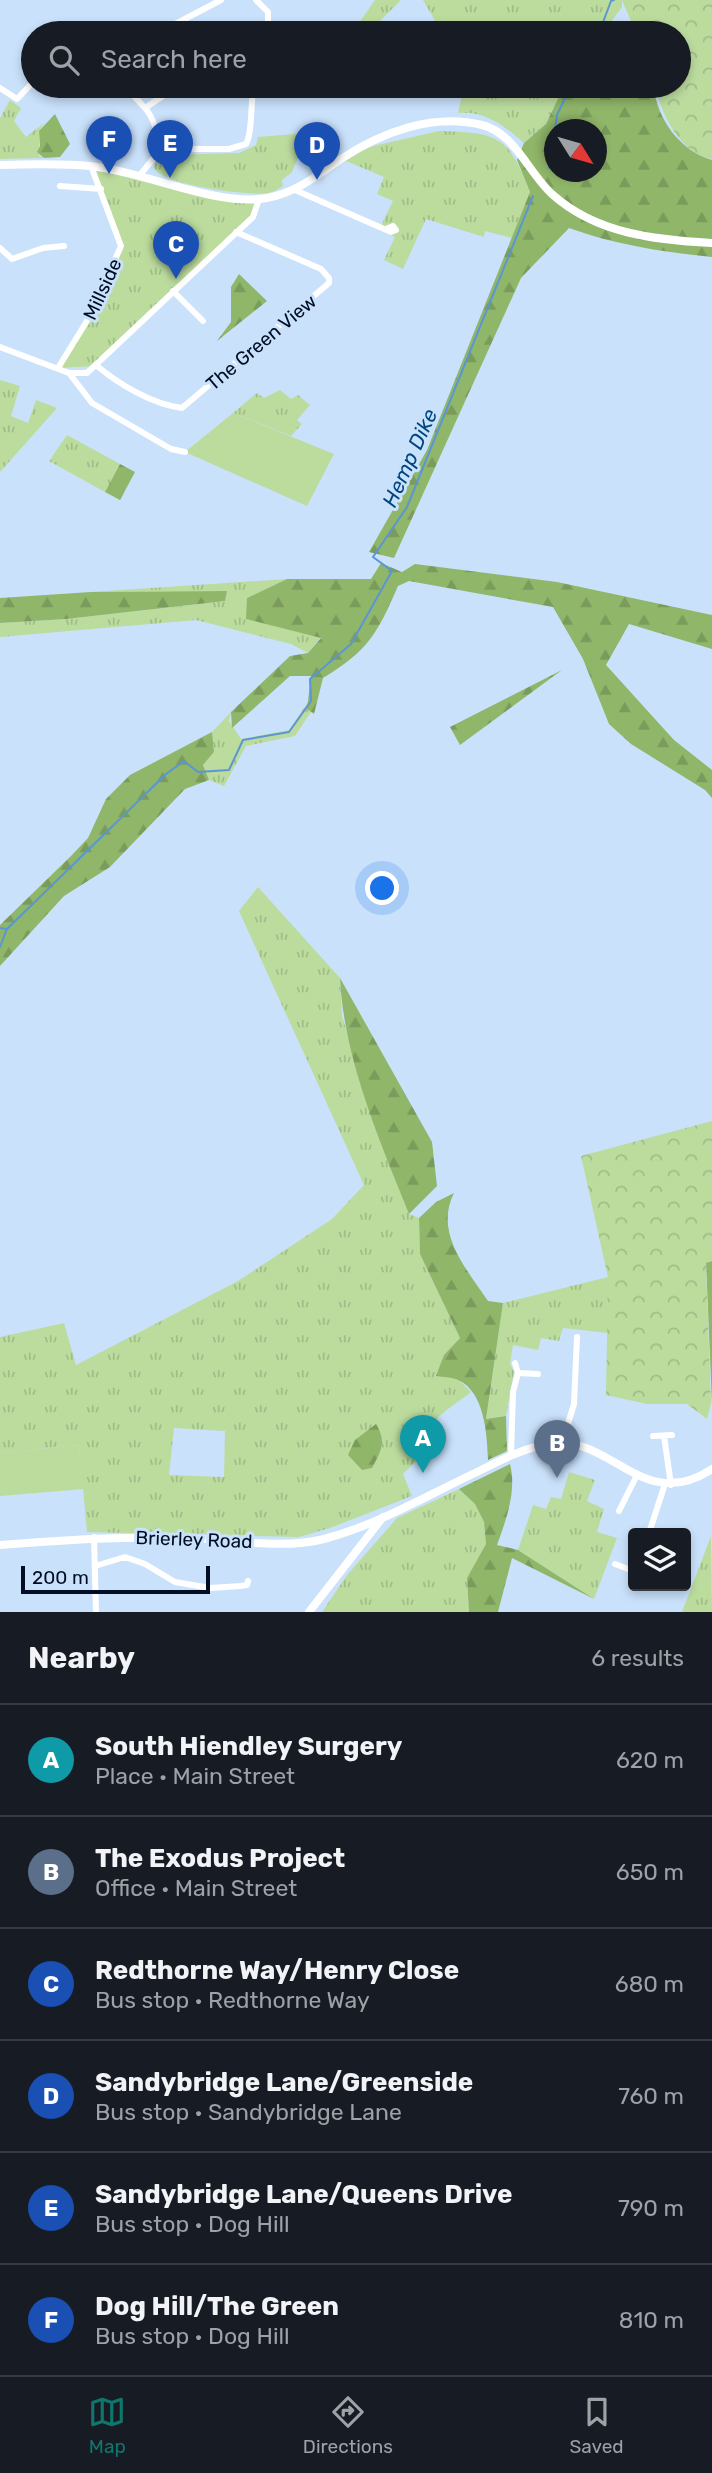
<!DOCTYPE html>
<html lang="en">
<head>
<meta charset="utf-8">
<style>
  body { margin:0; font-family:Rubik,sans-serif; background:#242831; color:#f1f3f6 }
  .controls { position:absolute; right:21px; bottom:21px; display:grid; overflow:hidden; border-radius:7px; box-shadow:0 4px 10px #0003 }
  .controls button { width:63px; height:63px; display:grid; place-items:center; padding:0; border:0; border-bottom:2px solid #363941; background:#171b24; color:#f1f3f6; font:35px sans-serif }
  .compass { position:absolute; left:544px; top:119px; width:63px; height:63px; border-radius:50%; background:#171b24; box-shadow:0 4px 10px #0003; rotate:127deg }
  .scale { position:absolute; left:21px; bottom:18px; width:189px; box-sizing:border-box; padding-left:7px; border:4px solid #000d23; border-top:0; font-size:19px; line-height:24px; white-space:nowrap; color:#000d23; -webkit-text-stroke:5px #c9e1fb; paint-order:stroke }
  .you { position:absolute; left:383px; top:889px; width:24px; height:24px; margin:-18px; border:5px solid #fff; border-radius:50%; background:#1a73e8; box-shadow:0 0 0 10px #1a73e833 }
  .badge { display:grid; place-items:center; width:46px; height:46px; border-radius:50%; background:#0f766e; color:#fff; font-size:23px; font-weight:700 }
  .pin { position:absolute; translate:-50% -58px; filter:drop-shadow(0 2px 4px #0008) }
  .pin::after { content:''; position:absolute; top:37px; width:24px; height:21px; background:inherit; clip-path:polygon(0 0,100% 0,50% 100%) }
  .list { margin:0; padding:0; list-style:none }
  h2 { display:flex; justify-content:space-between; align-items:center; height:91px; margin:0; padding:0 28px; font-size:30px }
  h2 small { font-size:23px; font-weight:400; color:#9ea1a6 }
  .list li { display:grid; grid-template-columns:46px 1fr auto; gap:21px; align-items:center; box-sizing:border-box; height:112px; padding:0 28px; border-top:2px solid #363941 }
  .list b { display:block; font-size:26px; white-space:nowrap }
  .list p { margin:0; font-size:23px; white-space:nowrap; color:#9ea1a6 }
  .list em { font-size:23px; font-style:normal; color:#9ea1a6 }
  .icon { flex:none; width:38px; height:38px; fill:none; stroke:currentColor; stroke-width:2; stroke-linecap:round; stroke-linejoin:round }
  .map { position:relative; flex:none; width:712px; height:1612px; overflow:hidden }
  .search { position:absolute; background:#171b24; box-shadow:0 4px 10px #0003; left:21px; right:21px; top:21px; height:77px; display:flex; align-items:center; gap:18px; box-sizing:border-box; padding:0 24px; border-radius:38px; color:#9ea1a6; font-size:26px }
  .sheet { height:763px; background:#171b24 }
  nav { display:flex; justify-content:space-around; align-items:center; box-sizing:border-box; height:98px; border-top:2px solid #363941; background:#171b24; font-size:19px; color:#9ea1a6 }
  nav a { display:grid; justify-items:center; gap:4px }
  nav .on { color:#0f766e }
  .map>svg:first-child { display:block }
</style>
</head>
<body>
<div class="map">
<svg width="712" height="1612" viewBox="0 0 712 1612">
  <defs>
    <pattern id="grass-tufts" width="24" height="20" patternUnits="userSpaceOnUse" patternTransform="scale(1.75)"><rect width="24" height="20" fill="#bcdc9e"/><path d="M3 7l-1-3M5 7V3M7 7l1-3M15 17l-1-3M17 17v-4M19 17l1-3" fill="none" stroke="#a0bc88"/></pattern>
    <pattern id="forest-firs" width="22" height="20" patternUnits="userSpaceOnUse" patternTransform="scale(1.75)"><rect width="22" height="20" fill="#90b669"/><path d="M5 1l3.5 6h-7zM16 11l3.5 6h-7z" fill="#7a9b5b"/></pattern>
    <pattern id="park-crowns" width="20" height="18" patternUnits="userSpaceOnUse" patternTransform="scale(1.75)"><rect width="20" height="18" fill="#bcdc9e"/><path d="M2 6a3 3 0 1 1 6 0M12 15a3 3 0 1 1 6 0" fill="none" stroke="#a0bc88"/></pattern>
  </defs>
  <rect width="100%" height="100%" fill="#c9e1fb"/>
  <path fill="url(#grass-tufts)" fill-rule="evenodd" d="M375,0H401L368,33H352Z
    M423,0H622V7L603,33H442Z
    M464,86H564L546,124L524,143C503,125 486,111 458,113Z
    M10,100L21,108L14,121L26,137L44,123L39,131V156L44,158L0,159V118Z
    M439,131C499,133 508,135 530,192L512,238L485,231L484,237L426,219L403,269L384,260L395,237L379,230L393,201L377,194L384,177L344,160L360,149Z
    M306,133V152L301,150L292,172L282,180L283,186C278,189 274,192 268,193C249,196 159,185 154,167L157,159L167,155L239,153L256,145L258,137Z
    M91,166L197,192L259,199L258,208L97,366L58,368L74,344L121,246Z
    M0,380L20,386L11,416L28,423L36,400L57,408L0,472Z
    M280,390L291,399L298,395L310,405L297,420L302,424L291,436L233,413L257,393L264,398Z
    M67,435L120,464L105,492L49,461Z
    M287,579L247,598L321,637L308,653L291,644L196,620L0,637V623L66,619L225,601L227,591L91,592Z
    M308,702L307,709L311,712L295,736L246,746L224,786L209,780L203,765L214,752L212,732L231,712L229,721L241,739L289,730Z
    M258,887L340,978L342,1016L371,1114L409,1214L419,1218L420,1254L460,1338L444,1355L459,1380L471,1392C450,1409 422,1421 427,1450L403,1474L412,1496L330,1528L299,1537L87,1532L79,1445L0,1453V1337L64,1323L76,1365L238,1281L332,1219L364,1185L239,911ZM174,1428L225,1431L224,1477L169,1475Z
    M608,1277V1333L563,1328L559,1341L541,1338L538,1350L513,1345L510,1364L514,1371L506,1416L486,1419L503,1303Z
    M569,1472L595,1480L587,1501L604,1509L597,1532L617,1538L594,1599L518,1550L533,1505L546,1509L551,1497L561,1499Z
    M459,1489L475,1504L484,1522L486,1545L467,1578L469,1612H322L347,1575L397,1518Z
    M711,1536L712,1612H682Z"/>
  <path fill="url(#forest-firs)" fill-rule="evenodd" d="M564,86H654C656,118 680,151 712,160V257C663,252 616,245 569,228L521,278L394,558L369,552L427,450L530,192L517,160L524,143L546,124ZM554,130H596V172H554Z
    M55,114L70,144L60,157L44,158L37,152L40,146L39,131Z
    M239,274L267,301L217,341L231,322V287Z
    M120,464L135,472L120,500L105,492Z
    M381,563L402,572L415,564L557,582L712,615V649L629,624L606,665L674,740L712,770V798L705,790L631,744L609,724L583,659L553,607L409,581L398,586C377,634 369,650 323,678L314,714L307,709L311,676H290L232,728L231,712L290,656L308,653L321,638L246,619L247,598L287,579H371Z
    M227,591L225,601L66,619L0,623V598L91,592Z
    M562,670L460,745L450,727Z
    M212,732L214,752L203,765L209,780L185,789L110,867L64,896L0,966V925L71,856L88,838L106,799L130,775Z
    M340,978L432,1142L437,1186L409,1214C379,1139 344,1059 340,978Z
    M454,1193C434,1233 466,1268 488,1301L503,1303L486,1419L506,1416L507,1451L488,1460C487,1435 485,1392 458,1380C452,1377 442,1377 436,1376L444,1355L460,1338L420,1254L419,1218L436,1202Z
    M712,1261V1404L706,1262Z
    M376,1424C387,1442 381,1451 372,1468L362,1470L348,1455L355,1440Z
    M510,1464C517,1491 506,1520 497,1545L518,1550L594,1599L512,1558L498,1612H469L467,1578L486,1544L484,1522L475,1504L459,1489Z"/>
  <path fill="url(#park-crowns)" d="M622,0H712V159C680,154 661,113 655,86H679V33H636Z
    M712,1121V1261L706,1263L711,1403L707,1419L687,1404H647L606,1395L608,1277L581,1156Z"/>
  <path fill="#bcdc9e" d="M233,413L334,454L307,506L185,452Z
    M79,1445L84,1489L0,1496V1453Z"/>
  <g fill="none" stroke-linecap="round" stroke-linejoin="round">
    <path stroke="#5a96d4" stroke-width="2" d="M599,33L611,1L614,0
      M555,130L557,115L571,86
      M549,168L554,131
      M0,928L7,929L166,774L184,761L198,772L229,770L243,740L289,732L311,701L310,679L351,644L392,571L373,557L407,507L533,196
      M0,947L7,929"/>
    <path stroke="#fff" stroke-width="6" d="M256,0L268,12V33
      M158,33L221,0
      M127,86C132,95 137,99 144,107C154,117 158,135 161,149
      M0,88L17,99L33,82
      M145,108L169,92L202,86
      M140,175L161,149H229L246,144C253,132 250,102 254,86
      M60,186L101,189
      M295,190L391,232L396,230L393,226L386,229
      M0,248L12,259L43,248L64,246
      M173,291L203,321
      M0,347L69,373H87L253,217L259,199
      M97,366C120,385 152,404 182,408L329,283V278L321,269L236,232
      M58,368L90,316L121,246L91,166
      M69,373L92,403L171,449L185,452
      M515,1363L518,1373L538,1374
      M653,1436L672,1435
      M664,1436L671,1485
      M562,1443L574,1404L577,1337
      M511,1455L513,1392L518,1373
      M619,1511L637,1475
      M649,1533L665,1484
      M94,1537L96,1612
      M615,1564L633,1571
      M95,1566L125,1557L145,1564L175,1582L210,1588L241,1586L247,1585L248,1581"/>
    <path stroke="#fff" stroke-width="8" d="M0,165C29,164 61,163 90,166C144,171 215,207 267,198C296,193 318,175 341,159C382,132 433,113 482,125C515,133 529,174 553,195C597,234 656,240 712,243
      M0,1545C62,1540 123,1536 186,1538C230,1539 281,1550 324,1539C377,1525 426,1496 475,1473C499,1461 523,1448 549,1444C611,1433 642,1515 712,1469
      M309,1612L383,1517"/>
  </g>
  <g text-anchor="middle" stroke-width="6" stroke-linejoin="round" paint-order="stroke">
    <g font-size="19" fill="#000d23" stroke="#c9e1fb">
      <text transform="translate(102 289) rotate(-65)" y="7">Millside</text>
      <text transform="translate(261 342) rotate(-40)" y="7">The Green View</text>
      <text transform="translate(194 1539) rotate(2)" y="7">Brierley Road</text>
    </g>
    <g font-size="21" font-style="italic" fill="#004780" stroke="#c9e1fb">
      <text transform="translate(410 458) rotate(-66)" y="7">Hemp Dike</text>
    </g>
  </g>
</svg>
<div class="controls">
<button><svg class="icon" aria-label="layers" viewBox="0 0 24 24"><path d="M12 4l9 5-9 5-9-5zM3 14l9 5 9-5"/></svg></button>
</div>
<svg class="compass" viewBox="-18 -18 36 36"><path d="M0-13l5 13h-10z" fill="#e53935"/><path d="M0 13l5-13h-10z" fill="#9ea1a6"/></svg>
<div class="scale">200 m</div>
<div class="you"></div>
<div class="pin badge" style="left:423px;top:1473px;background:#0f9aa8">A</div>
<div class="pin badge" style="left:557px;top:1478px;background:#5c6f8a">B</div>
<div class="pin badge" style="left:176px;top:279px;background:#1a4fb4">C</div>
<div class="pin badge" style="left:317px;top:180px;background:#1a4fb4">D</div>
<div class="pin badge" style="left:170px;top:178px;background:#1a4fb4">E</div>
<div class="pin badge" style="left:109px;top:174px;background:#1a4fb4">F</div>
<div class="search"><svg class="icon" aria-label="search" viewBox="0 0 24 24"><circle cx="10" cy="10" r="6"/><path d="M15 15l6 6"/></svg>Search here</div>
</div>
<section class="sheet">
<h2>Nearby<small>6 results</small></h2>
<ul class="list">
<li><span class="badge" style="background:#0f9aa8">A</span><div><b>South Hiendley Surgery</b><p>Place · Main Street</p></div><em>620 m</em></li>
<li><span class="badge" style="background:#5c6f8a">B</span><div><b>The Exodus Project</b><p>Office · Main Street</p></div><em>650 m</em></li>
<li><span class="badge" style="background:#1a4fb4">C</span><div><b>Redthorne Way/Henry Close</b><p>Bus stop · Redthorne Way</p></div><em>680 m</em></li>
<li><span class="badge" style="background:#1a4fb4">D</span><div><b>Sandybridge Lane/Greenside</b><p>Bus stop · Sandybridge Lane</p></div><em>760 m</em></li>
<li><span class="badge" style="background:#1a4fb4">E</span><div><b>Sandybridge Lane/Queens Drive</b><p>Bus stop · Dog Hill</p></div><em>790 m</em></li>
<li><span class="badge" style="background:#1a4fb4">F</span><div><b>Dog Hill/The Green</b><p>Bus stop · Dog Hill</p></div><em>810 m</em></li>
</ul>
</section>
<nav>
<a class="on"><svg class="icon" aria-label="map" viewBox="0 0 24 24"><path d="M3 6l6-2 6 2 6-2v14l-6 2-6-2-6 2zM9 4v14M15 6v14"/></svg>Map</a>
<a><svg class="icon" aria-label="directions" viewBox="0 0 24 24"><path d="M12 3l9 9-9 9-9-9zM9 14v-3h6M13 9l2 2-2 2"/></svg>Directions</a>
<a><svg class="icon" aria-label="saved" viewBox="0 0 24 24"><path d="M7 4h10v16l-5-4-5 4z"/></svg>Saved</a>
</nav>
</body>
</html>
